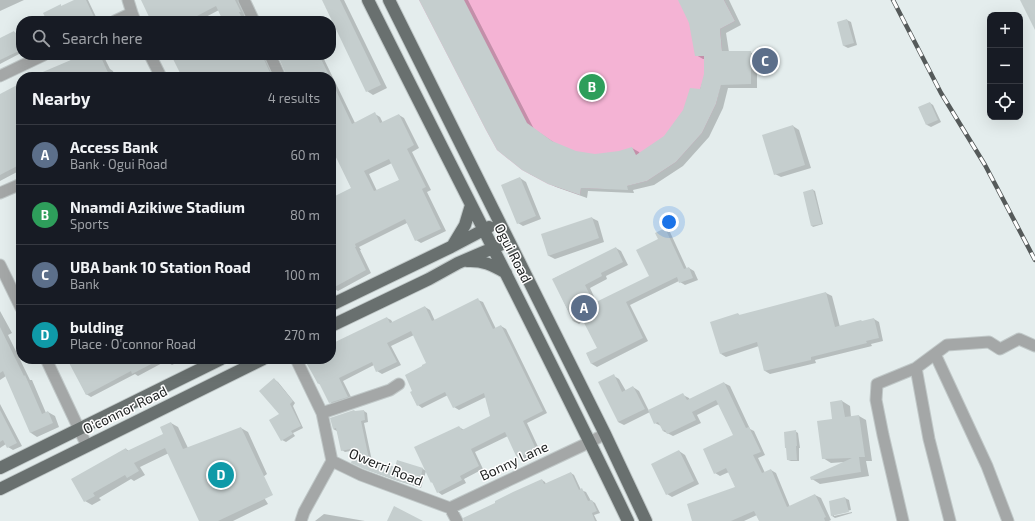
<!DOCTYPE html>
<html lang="en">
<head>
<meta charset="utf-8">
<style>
  body { margin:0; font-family:"Exo 2",sans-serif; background:#242831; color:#f1f3f6 }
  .controls { position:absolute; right:12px; top:12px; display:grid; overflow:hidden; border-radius:8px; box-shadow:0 4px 16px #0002 }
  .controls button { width:36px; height:36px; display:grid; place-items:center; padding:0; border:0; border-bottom:1px solid #363941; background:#171b24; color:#f1f3f6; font:20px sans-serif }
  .you { position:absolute; left:669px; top:222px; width:14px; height:14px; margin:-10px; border:3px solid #fff; border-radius:50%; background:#1a73e8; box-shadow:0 0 0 6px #1a73e833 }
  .badge { display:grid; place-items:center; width:26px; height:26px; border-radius:50%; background:#1a73e8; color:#fff; font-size:13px; font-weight:700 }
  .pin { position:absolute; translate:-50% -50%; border:2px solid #fff; box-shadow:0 1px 4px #0006 }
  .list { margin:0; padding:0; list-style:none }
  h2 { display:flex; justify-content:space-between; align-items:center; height:52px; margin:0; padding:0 16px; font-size:17px }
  h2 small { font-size:13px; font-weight:400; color:#9ea1a6 }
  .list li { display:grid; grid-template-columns:26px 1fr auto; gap:12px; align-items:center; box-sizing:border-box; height:60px; padding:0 16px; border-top:1px solid #363941 }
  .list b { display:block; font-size:15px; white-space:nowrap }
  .list p { margin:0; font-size:13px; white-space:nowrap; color:#9ea1a6 }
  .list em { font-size:13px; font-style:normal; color:#9ea1a6 }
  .icon { flex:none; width:22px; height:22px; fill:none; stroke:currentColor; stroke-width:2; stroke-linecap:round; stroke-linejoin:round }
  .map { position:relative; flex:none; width:1035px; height:521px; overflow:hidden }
  .search { position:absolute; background:#171b24; box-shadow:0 4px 16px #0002; left:16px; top:16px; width:320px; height:44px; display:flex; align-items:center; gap:10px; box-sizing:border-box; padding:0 14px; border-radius:16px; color:#9ea1a6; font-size:15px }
  .panel { position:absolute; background:#171b24; box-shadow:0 4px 16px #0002; left:16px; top:72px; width:320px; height:292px; border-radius:16px }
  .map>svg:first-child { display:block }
</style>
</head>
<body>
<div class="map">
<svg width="1035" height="521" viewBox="0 0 1035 521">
  <rect width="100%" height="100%" fill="#e4eded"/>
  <path fill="#f4b3d4" d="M419,0H724L735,21L720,29L724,71L716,104L702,133L676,162L647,181L614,189L581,188L580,195L548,184L522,170L497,150L486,130Z"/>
  <path fill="#0003" fill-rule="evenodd" d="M0,0H24L0,11Z
    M76,0H88L97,19L93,21H43L47,19L61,6L63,7Z
    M142,0H238L245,15H244L247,21H224L219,10L202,19L203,21H156Z
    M323,0H344L387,88L373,95L367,91Z
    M421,0H468L534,129L555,143L575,152L595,155L619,152L632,148L639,152L640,154L665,137L700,90L705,74V59H703L696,55L690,22L679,0H729L741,25L726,33L729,52H750L757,56V88H728L723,108L709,137L683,166L654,185L633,190L634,193L588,191L587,198L556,187L530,174Z
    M847,20L851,22L857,45L848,48L844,46Z
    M14,32L17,34L21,32V53L0,64V39Z
    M77,55H103L110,69L113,71L115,77H35L72,60Z
    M172,55H265L276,77H183Z
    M287,55H322L355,123L375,114L380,117L383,123L399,115L404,118L419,148L412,152L431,190L427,192L446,231L421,243L416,240L407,223L359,247L361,250H360L371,273L338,291L332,288L331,286V195L333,199L352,189L331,145V77H288ZM392,163L400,180L377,191L369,174Z
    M21,84V175L17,172L0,181V95Z
    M930,103L933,105L941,122L931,127L927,125Z
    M793,126L799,130L811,168L781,177L775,174Z
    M520,178L526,182L541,219L523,226L518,223Z
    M813,190L815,191L823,224L813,227L812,226L804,193Z
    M592,218L598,221L604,242L555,259L549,256L542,235Z
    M665,229L670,232L687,269L689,268L694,271L698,280L685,285L680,282L679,281L630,305L648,341L597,367L592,364L587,354L598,348L584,321L579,324L573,321L553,279L616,248L621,251L628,265L606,276L607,279L590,288L597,303L651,276L659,239Z
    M826,293L832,296L840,327L874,319L879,322L883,341L871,344L872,346L815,360L816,363L770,374L765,371L759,346L726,357L721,354L738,314L741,316Z
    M478,300L483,302L496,329L501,326L506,329L547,413L527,423L540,451L523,460L518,457L508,436L475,452L483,469L464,479L466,483L442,495L438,492L433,483L432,482L459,427L464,430L491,417L486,397L459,410L454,407L448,395L422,408L418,405L428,363L414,335L391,346L401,365L382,374L377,371L374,365L343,381L352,399L335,405L330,402L321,385L318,383L307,359H331V345L387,318L391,320L393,323L425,307L430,310L435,321Z
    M0,311L12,333L8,335L30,380H32L46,413L48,412L55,416L59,427L37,437L31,433L6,376L0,380Z
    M60,359H184L172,365L166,361L138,376L135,374L91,397L86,394L70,361L65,363L60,361Z
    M614,376L619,379L626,391L633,387L639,391L649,411L683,395L689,398L690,400L724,383L730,386L750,429L754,431L765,455L758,458L765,473L771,470L776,473L790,507L815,495L821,498L831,520L829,521H760L757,515L744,521H693L736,488L729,472L720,476L715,473L734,435L719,404L697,415L701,423L673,436L663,431L661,426L655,423L650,412L624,425L618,422Z
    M275,380L278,382L295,403L293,406L303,428L293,433L295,436L286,442L282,440L270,421L280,415Z
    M842,401L850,406L851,417L859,416L866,420L872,461H866L869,476L820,484L812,479L845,462L831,463L823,458L833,420Z
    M0,404L22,446L13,450L8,447L6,444L0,448Z
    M364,411L367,413L368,422L364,423L372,461L396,468L398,461L423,469L426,471L421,488L395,480L368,470L356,450L345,452L342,450L337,431L333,429L356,412Z
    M171,423L178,427L188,448L241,428L248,432L267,474L255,483L268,504L233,521H200L169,453L140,467L145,475L134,481L131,479L99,498L101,500L92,505L85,501L126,449L129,451L164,435Z
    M795,431L798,433L800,448H799V461H791L788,460Z
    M679,451L685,455L699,484L672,497L667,494Z
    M571,473L574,475L581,490L586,492L591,501H592L595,503L600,513L594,515L597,521H469L542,480L545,482L546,484Z
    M845,498L849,500L851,510L834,514V516L852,512V513L835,518L832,516Z
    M324,514L365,521H315Z"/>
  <path fill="#c5cece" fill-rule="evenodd" d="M74,0H86L94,17L86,21H47L43,13L61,4V6Z
    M141,0H235L241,12H239L243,21H223L216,6L197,16L200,21H151Z
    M322,0H340L381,85L366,92Z
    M419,0H464L527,123L552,141L576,151L595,154L619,151L632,147L636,155L664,136L683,110L690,88L700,89L704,74V56H695L689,23L678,0H724L735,21L720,29L722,51H751V84L721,85L716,104L702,133L676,162L647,181L627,186L628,190L581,188L580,195L548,184L522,170L497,150L486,130Z
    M1020,0H1035V30Z
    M847,19L854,43L843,46L837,22Z
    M14,31L15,33L21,31V50L0,60V38Z
    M69,55H100L110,77H31L71,60Z
    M171,55H262L272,77H182Z
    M285,55H319L330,77H287L279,58Z
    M331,80L352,124L375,112L380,123L399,114L414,145L407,149L426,187L422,189L441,229L415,241L405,219L355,244L356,247H355L366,270L331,289V198L351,188L331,147ZM389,159L399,180L374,191L364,171Z
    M21,83V164L0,175V94Z
    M930,102L938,120L926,125L918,107Z
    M793,125L805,165L774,175L762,135Z
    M520,177L536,216L517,224L501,185Z
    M813,189L822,224L811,226L803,192Z
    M592,217L599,238L548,256L541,234Z
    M665,228L684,269L689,267L693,278L679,283L677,277L626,302L643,338L591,364L586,353L597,348L581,317L573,321L552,279L616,247L623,262L601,273L602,276L585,285L594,303L649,276L636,250L658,239L655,233Z
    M826,292L835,327L861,320L862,321L874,318L879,338L866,341L867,343L811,357V360L764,371L757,342L720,354L710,322L738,313L739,315Z
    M478,298L493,329L501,325L543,411L523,421L536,449L517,458L505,432L471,449L479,466L460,476L462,480L437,493L432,482L431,483L414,447L459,426L462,430L490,416L484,393L453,408L445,392L417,406L410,392L412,391L405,375L422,366V365L426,363L411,331L387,343L397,362L376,372L372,362L339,378L348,397L329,403L319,383L318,384L312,373L304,359H331V344L387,317L390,323L425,306L432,321Z
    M0,327L24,376L25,375L42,414L48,411L53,423L30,433L3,371L0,373Z
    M67,359H161L132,374L131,371L86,395Z
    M614,374L622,392L633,386L645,409L618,422L598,382Z
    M274,378L293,401L290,404L301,426L291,431L293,434L281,441L269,420L279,414L259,391Z
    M724,382L746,428L749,427L761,452L753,455L762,473L771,469L787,507L815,494L826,517L824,518L825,521H759L754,511L731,521H692L687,504L735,487L726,468L714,474L703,449L733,435L716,400L692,412L696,420L667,434L665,430L663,431L658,422L654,424L648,410L683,393L687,400Z
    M842,400L845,417L859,415L865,457H859L861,472L811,480L810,477L852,458L822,459L817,421L832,419L830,402Z
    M0,410L17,443L7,448L3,440L0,442Z
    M354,410L355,411L364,410L365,420L361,421L369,459L395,467L397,460L423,468L418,487L390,478L364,469L351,463L356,448L341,451L336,428L333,429L330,418Z
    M171,422L183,449L241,427L273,495L218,521H199L165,448L134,463L139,471L127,478L125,475L93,493L95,496L84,502L71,479L126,448L127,451L163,434L160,427Z
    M796,430L797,446H796L797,460H787L786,448H785L784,432Z
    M679,450L694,481L666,495L651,464Z
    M571,472L579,490L582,488L588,501L592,500L597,511L592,513L595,521H464L463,518L495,503V501L513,492L542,479L544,484Z
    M845,497L849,512L831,516L829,501Z
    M394,506L423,521H387Z"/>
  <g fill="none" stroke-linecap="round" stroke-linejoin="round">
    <g stroke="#c0c8c8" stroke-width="13">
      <path id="street" d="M128,0L132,13L135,21
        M244,0L254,21
        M115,21L132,13
        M150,55L161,77
        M270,55L280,77
        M0,76L44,55
        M0,193L21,184
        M0,265L21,308
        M935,354L987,466L1008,521
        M46,359L87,446
        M296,359L322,413L332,461
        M916,368L929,439L950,521
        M322,413L390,390L399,384
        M332,461L361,475L450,508L457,521
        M450,508L556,458L590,442L605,434
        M301,521L304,512L332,461
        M903,521L883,435L876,400L877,384L916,368L947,345L989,342L1000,349L1019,339L1035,346"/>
    </g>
    <g stroke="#c0c8c8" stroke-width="14">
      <path id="primary" d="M368,0C455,174 544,346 628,521
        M389,0L605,434L646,521
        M453,245L465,225L471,205
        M467,261C482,260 493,265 506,273
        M331,305L451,247L489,227
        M331,326L429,279L458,263L500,245
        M0,468L221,359
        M0,489L263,359"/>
    </g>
    <use href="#street" stroke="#a4a7a7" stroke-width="11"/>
    <use href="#primary" stroke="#69706f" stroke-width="12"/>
    <g stroke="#555a5a" stroke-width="4.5">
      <path id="rail" d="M893,0L941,93L985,165L1035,260"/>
    </g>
    <use href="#rail" stroke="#fff" stroke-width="3" stroke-dasharray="9" stroke-linecap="butt"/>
  </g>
  <g text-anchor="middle" stroke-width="3" stroke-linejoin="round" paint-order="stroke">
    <g font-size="14" fill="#1d2020" stroke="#fff">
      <text transform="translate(513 253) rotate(63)" y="5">Ogui Road</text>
      <text transform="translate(125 410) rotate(-26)" y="5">O'connor Road</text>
      <text transform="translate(514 461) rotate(-25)" y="5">Bonny Lane</text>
      <text transform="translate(386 467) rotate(22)" y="5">Owerri Road</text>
    </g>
  </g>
</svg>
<div class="controls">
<button>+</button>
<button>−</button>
<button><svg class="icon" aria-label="locate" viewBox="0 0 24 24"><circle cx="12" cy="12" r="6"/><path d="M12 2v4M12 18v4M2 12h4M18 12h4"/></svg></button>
</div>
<div class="you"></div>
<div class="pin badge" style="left:584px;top:308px;background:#5c6f8a">A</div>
<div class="pin badge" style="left:592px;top:87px;background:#2e9e5b">B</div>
<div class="pin badge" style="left:765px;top:61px;background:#5c6f8a">C</div>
<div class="pin badge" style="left:221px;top:475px;background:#0f9aa8">D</div>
<div class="search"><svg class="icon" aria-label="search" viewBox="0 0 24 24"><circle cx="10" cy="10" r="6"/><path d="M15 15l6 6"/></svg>Search here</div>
<section class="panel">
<h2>Nearby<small>4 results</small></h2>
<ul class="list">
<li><span class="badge" style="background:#5c6f8a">A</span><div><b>Access Bank</b><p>Bank · Ogui Road</p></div><em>60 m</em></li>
<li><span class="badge" style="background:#2e9e5b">B</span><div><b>Nnamdi Azikiwe Stadium</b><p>Sports</p></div><em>80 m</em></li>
<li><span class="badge" style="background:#5c6f8a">C</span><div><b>UBA bank 10 Station Road</b><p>Bank</p></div><em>100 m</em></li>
<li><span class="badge" style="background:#0f9aa8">D</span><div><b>bulding</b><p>Place · O'connor Road</p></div><em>270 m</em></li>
</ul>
</section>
</div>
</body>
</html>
